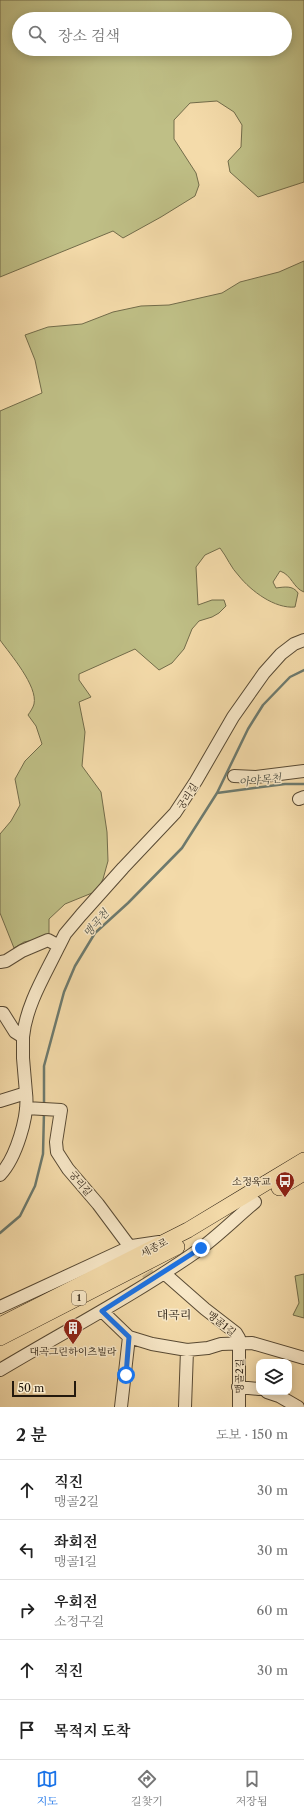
<!DOCTYPE html>
<html lang="ko">
<head>
<meta charset="utf-8">
<style>
  body { margin:0; font-family:"Libre Caslon Text","Noto Serif KR",serif; background:#f6f6f6; color:#222 }
  .controls { position:absolute; right:12px; bottom:12px; display:grid; overflow:hidden; border-radius:8px; box-shadow:0 2px 10px #0003 }
  .controls button { width:36px; height:36px; display:grid; place-items:center; padding:0; border:0; border-bottom:1px solid #e0e0e0; background:#fff; color:#222; font:20px sans-serif }
  .scale { position:absolute; left:12px; bottom:10px; width:64px; box-sizing:border-box; padding-left:4px; border:2px solid #24190d; border-top:0; font-size:11px; line-height:14px; white-space:nowrap; color:#24190d; -webkit-text-stroke:3px #f8e8c8; paint-order:stroke }
  .stop { position:absolute; width:12px; height:12px; margin:-9px; border:3px solid #1a73e8; border-radius:50%; background:#fff }
  .stop.end { background:#1a73e8; border-color:#fff; box-shadow:0 1px 4px #0008 }
  .list { margin:0; padding:0; list-style:none }
  h2 { display:flex; justify-content:space-between; align-items:center; height:52px; margin:0; padding:0 16px; font-size:17px }
  h2 small { font-size:13px; font-weight:400; color:#767676 }
  .list li { display:grid; grid-template-columns:26px 1fr auto; gap:12px; align-items:center; box-sizing:border-box; height:60px; padding:0 16px; border-top:1px solid #e0e0e0 }
  .list b { display:block; font-size:15px; white-space:nowrap }
  .list p { margin:0; font-size:13px; white-space:nowrap; color:#767676 }
  .list em { font-size:13px; font-style:normal; color:#767676 }
  .icon { flex:none; width:22px; height:22px; fill:none; stroke:currentColor; stroke-width:2; stroke-linecap:round; stroke-linejoin:round }
  .map { position:relative; flex:none; width:304px; height:1407px; overflow:hidden }
  .search { position:absolute; background:#fff; box-shadow:0 2px 10px #0003; left:12px; right:12px; top:12px; height:44px; display:flex; align-items:center; gap:10px; box-sizing:border-box; padding:0 14px; border-radius:22px; color:#767676; font-size:15px }
  .sheet { height:352px; background:#fff }
  nav { display:flex; justify-content:space-around; align-items:center; box-sizing:border-box; height:56px; border-top:1px solid #e0e0e0; background:#fff; font-size:11px; color:#767676 }
  nav a { display:grid; justify-items:center; gap:2px }
  nav .on { color:#1a73e8 }
  .map>svg:first-child { display:block }
</style>
</head>
<body>
<div class="map">
<svg width="304" height="1407" viewBox="0 0 304 1407">
  <rect width="100%" height="100%" fill="#f4dbaa"/>
  <filter id="stains"><feTurbulence type="fractalNoise" baseFrequency=".005" numOctaves="4"/><feColorMatrix values="0 0 0 0 .2 0 0 0 0 .09 0 0 0 0 .02 0 0 0 .5 -.17"/></filter>
  <radialGradient id="worn" r=".72"><stop offset=".6" stop-color="#630" stop-opacity="0"/><stop offset="1" stop-color="#630" stop-opacity=".3"/></radialGradient>
  <path fill="#bfbf86" stroke="#726c4a" fill-rule="evenodd" d="M0,0H304V182L258,197L230,172L228,161L241,147L242,125L234,112L217,101L190,103L174,120V139L196,173L199,185L195,196L161,217L123,238L113,231L0,277ZM19,19H285V49H19Z
    M304,261V592C293,588 292,575 280,571L273,582L276,588C284,587 293,585 298,593L295,607C275,609 251,591 239,576C231,568 227,557 220,548L205,555L196,567L198,605L212,600H224L226,606L219,613L212,617L199,621L192,629L184,649L172,663L159,670L135,649L79,674V680L91,697L79,702L85,732L82,766L101,792L107,832L108,861L103,879L97,891L65,904L49,919V937L24,942L14,948L0,913V834L11,821L20,805L15,779L25,761L42,744L36,726L28,715C30,712 33,708 34,704C38,686 10,654 0,640V411L42,393L35,360L25,335L48,327L82,324L113,312L141,306L169,305L222,293L240,282L279,272Z
    M304,1274V1318L293,1315L299,1303L295,1276Z"/>
  <g fill="none" stroke-linecap="round" stroke-linejoin="round">
    <path stroke="#6d7a6e" stroke-width="2.5" d="M217,793L285,784H304
      M44,1105V1066L64,992L75,966L95,933L128,903L182,848L217,793L248,729L263,705L290,677L304,670
      M0,1233L20,1216L35,1186L43,1154L44,1112"/>
    <path stroke="#cab48b" stroke-width="12" stroke-dasharray="12 6" stroke-linecap="butt" d="M137,1258L152,1280"/>
    <g stroke="#584a34" stroke-width="14">
      <path id="minor" d="M234,776L256,777L304,771
        M299,799L304,797
        M59,946L65,934L81,915L123,868L175,813L196,781L233,717L264,673L281,654L294,644L304,640
        M0,962L6,961L22,951L48,940L59,946C45,975 26,1005 23,1037
        M0,1013H3L15,1032L23,1037V1058L26,1093
        M0,1101L26,1093C29,1116 16,1158 0,1175
        M26,1108L61,1110L56,1142L57,1152L68,1169L98,1204L130,1247
        M164,1273L205,1309L236,1333L239,1338V1407
        M0,1307L132,1246L159,1242
        M102,1311L129,1337L152,1344L187,1350L208,1348L221,1344L252,1343L304,1358
        M0,1370C67,1330 136,1294 200,1249C219,1235 237,1217 255,1202
        M238,1387L259,1389
        M267,1392L279,1396L298,1407
        M121,1407L129,1337
        M185,1407L187,1350"/>
    </g>
    <g stroke="#24190d" stroke-width="16">
      <path id="major" d="M279,1188L304,1173
        M0,1325L188,1230L304,1160
        M0,1338L177,1247"/>
    </g>
    <use href="#minor" stroke="#f8e8c8" stroke-width="12"/>
    <use href="#major" stroke="#f4dbaa" stroke-width="15"/>
  </g>
  <g fill="none" stroke-linecap="round" stroke-linejoin="round">
    <path stroke="#1a73e8" stroke-width="5" d="M126,1375L129,1337L102,1311L201,1248"/>
  </g>
  <defs>
    <g id="bus-pin" transform="scale(1)"><path d="M0 17L-7.5 6A9.5 9.5 0 1 1 7.5 6Z" fill="#8f2418" stroke="#f8e8c8"/><path d="M-5-6H5V4H4V6H2V4H-2V6H-4V4H-5ZM-3.5-4V0h7V-4ZM-3.5 1.2v1.5H-2V1.2ZM2 1.2v1.5H3.5V1.2Z" fill="#fff"/></g>
    <g id="building-pin" transform="scale(1)"><path d="M0 17L-7.5 6A9.5 9.5 0 1 1 7.5 6Z" fill="#8f2418" stroke="#f8e8c8"/><path d="M-4-6H4V6H1V3H-1V6H-4ZM-2.5-4.3h1.7v1.8h-1.7ZM.8-4.3h1.7v1.8H.8ZM-2.5-1h1.7V.8h-1.7ZM.8-1h1.7V.8H.8Z" fill="#fff"/></g>
  </defs>
  <g fill-rule="evenodd">
    <use href="#bus-pin" x="285" y="1181"/>
    <use href="#building-pin" x="73" y="1328"/>
  </g>
  <g text-anchor="middle" stroke-width="3" stroke-linejoin="round" paint-order="stroke">
    <rect fill="#f8e8c8" stroke="#645745" stroke-width="1" x="72" y="1291" width="14" height="14" rx="3"/>
    <g font-size="9" font-weight="bold" fill="#24190d">
      <text x="79" y="1301">1</text>
    </g>
    <g font-size="10" fill="#24190d" stroke="#f8e8c8">
      <text transform="translate(187 796) rotate(-57)" y="4">궁리길</text>
      <text transform="translate(81 1183) rotate(50)" y="4">궁리길</text>
      <text transform="translate(154 1247) rotate(-27)" y="4">세종로</text>
      <text transform="translate(222 1323) rotate(39)" y="4">맹골1길</text>
      <text transform="translate(239 1376) rotate(-89)" y="4">맹골2길</text>
    </g>
    <g font-size="10" fill="#24190d" stroke="#f8e8c8" text-anchor="end">
      <text x="271" y="1185">소정육교</text>
      <text x="73" y="1355" text-anchor="middle">대곡그린하이츠빌라</text>
    </g>
    <g font-size="11" font-style="italic" fill="#4e5146" stroke="#f8e8c8">
      <text transform="translate(260 780) rotate(-6)" y="4">아야목천</text>
      <text transform="translate(96 923) rotate(-49)" y="4">맹곡천</text>
    </g>
    <g font-size="12" fill="#24190d" stroke="#f8e8c8">
      <text x="174" y="1319">대곡리</text>
    </g>
  </g>
  <rect width="100%" height="100%" filter="url(#stains)"/>
  <rect width="100%" height="100%" fill="url(#worn)"/>
</svg>
<div class="controls">
<button><svg class="icon" aria-label="layers" viewBox="0 0 24 24"><path d="M12 4l9 5-9 5-9-5zM3 14l9 5 9-5"/></svg></button>
</div>
<div class="scale">50 m</div>
<div class="stop" style="left:126px;top:1375px"></div>
<div class="stop end" style="left:201px;top:1248px"></div>
<div class="search"><svg class="icon" aria-label="search" viewBox="0 0 24 24"><circle cx="10" cy="10" r="6"/><path d="M15 15l6 6"/></svg>장소 검색</div>
</div>
<section class="sheet">
<h2>2 분<small>도보 · 150 m</small></h2>
<ul class="list">
<li><svg class="icon" aria-label="ahead" viewBox="0 0 24 24"><path d="M12 20V5M6 11l6-6 6 6"/></svg><div><b>직진</b><p>맹골2길</p></div><em>30 m</em></li>
<li><svg class="icon" aria-label="left" viewBox="0 0 24 24"><path d="M17 20v-9H6M10 6l-5 5 5 5"/></svg><div><b>좌회전</b><p>맹골1길</p></div><em>30 m</em></li>
<li><svg class="icon" aria-label="right" viewBox="0 0 24 24"><path d="M7 20v-9h11M14 6l5 5-5 5"/></svg><div><b>우회전</b><p>소정구길</p></div><em>60 m</em></li>
<li><svg class="icon" aria-label="ahead" viewBox="0 0 24 24"><path d="M12 20V5M6 11l6-6 6 6"/></svg><div><b>직진</b></div><em>30 m</em></li>
<li><svg class="icon" aria-label="arrive" viewBox="0 0 24 24"><path d="M6 21V4h12l-3 4 3 4H6"/></svg><div><b>목적지 도착</b></div></li>
</ul>
</section>
<nav>
<a class="on"><svg class="icon" aria-label="map" viewBox="0 0 24 24"><path d="M3 6l6-2 6 2 6-2v14l-6 2-6-2-6 2zM9 4v14M15 6v14"/></svg>지도</a>
<a><svg class="icon" aria-label="directions" viewBox="0 0 24 24"><path d="M12 3l9 9-9 9-9-9zM9 14v-3h6M13 9l2 2-2 2"/></svg>길찾기</a>
<a><svg class="icon" aria-label="saved" viewBox="0 0 24 24"><path d="M7 4h10v16l-5-4-5 4z"/></svg>저장됨</a>
</nav>
</body>
</html>
